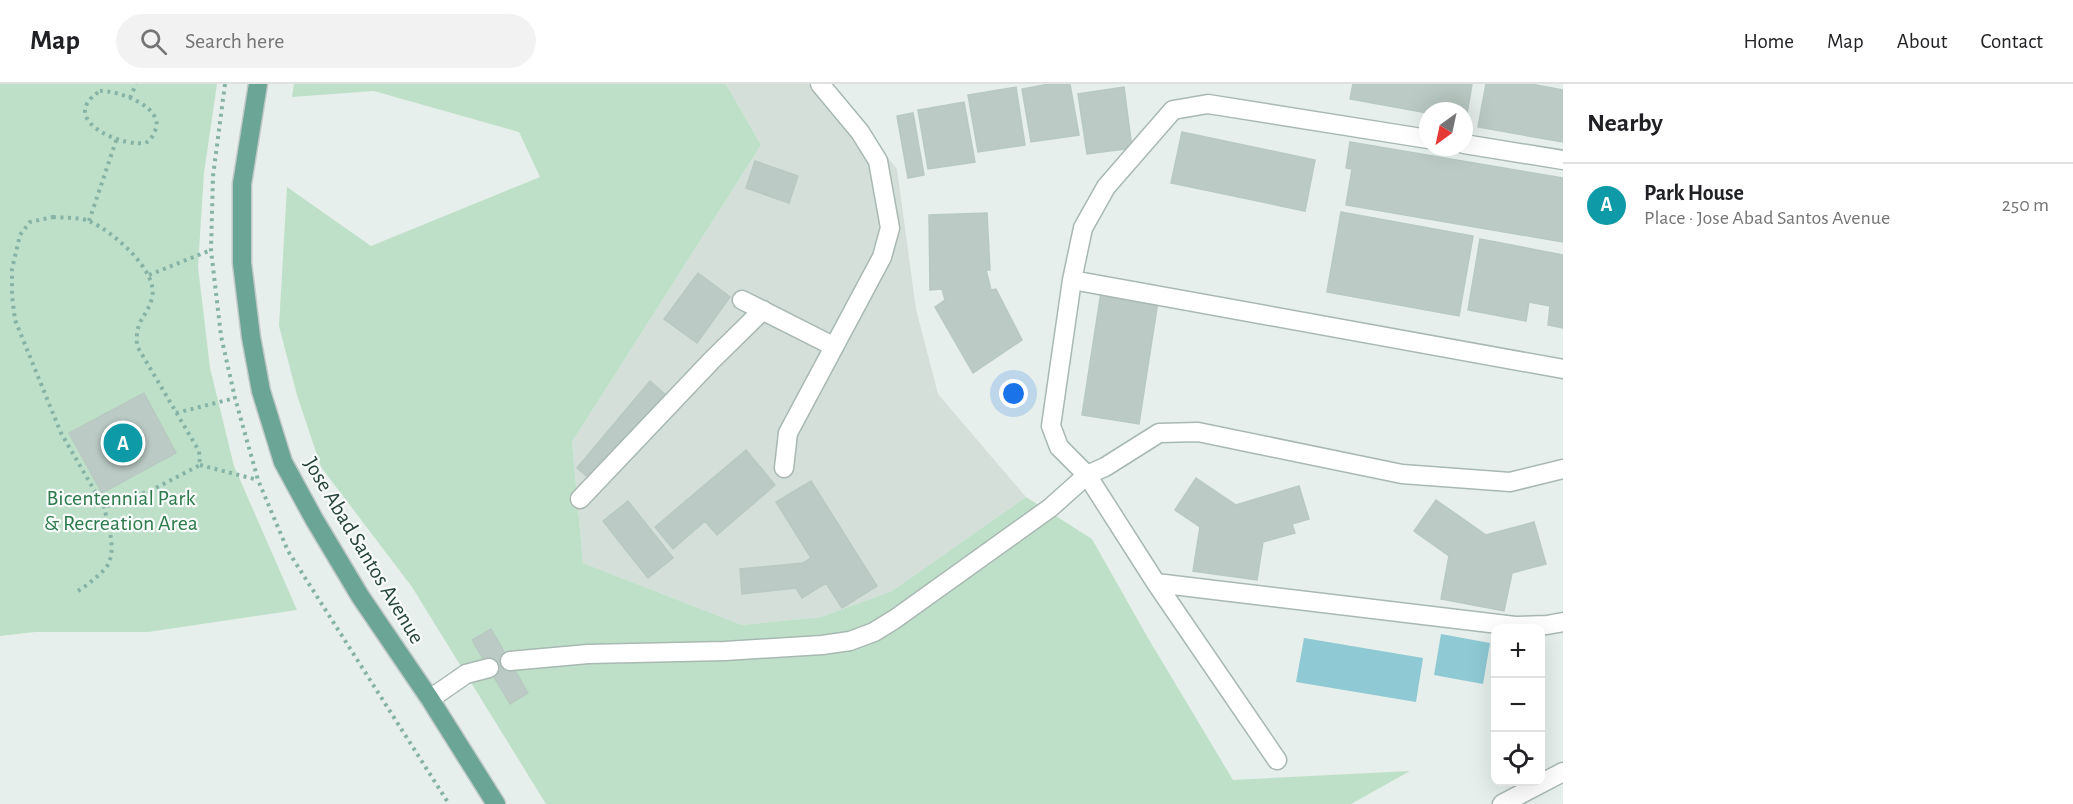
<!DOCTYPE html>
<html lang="en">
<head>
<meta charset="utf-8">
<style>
  body { margin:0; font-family:"Alegreya Sans",sans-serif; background:#f2f2f2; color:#202124 }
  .controls { position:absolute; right:18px; bottom:18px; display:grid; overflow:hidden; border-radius:12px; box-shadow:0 6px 24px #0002 }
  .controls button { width:54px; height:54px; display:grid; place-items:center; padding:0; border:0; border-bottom:2px solid #e0e0e0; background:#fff; color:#202124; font:30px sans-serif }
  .compass { position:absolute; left:1419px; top:18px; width:54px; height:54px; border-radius:50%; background:#fff; box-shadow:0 6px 24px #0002; rotate:213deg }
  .you { position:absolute; left:1014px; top:310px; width:21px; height:21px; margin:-15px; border:4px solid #fff; border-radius:50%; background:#1a73e8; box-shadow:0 0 0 9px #1a73e833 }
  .badge { display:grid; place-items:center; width:39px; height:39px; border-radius:50%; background:#7f4e3f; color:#fff; font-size:20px; font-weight:700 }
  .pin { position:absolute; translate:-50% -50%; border:3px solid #fff; box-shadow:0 2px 6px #0006 }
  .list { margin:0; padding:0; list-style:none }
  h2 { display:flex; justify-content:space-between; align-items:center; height:78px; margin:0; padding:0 24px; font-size:26px }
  h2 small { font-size:20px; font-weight:400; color:#757577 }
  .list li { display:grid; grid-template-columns:39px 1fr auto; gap:18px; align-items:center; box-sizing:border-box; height:84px; padding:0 24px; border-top:2px solid #e0e0e0 }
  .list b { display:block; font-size:22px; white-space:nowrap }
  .list p { margin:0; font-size:20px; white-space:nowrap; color:#757577 }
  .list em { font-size:20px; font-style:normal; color:#757577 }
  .icon { flex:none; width:33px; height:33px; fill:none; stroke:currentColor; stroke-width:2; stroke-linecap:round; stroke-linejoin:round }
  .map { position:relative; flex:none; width:1563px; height:720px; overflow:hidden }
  header { display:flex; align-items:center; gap:36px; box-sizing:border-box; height:84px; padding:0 30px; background:#fff; border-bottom:2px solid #e0e0e0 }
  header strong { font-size:28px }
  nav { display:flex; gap:33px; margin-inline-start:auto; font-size:21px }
  .search { width:420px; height:54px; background:#f2f2f2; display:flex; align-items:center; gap:15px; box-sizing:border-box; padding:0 21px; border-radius:33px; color:#757577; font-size:22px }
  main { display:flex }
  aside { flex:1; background:#fff }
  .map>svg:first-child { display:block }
</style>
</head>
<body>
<header>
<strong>Map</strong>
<div class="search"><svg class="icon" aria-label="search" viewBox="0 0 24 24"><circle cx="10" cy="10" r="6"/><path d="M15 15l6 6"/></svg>Search here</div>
<nav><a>Home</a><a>Map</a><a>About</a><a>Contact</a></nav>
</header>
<main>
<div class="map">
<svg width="1563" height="720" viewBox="0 0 1563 720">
  <rect width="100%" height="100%" fill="#e6efeb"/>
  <path fill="#d4dfda" d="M726,0H828L897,85L916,225L938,310L1026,413L892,507L821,533L742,541L583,479L572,358L761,61Z"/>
  <path fill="#bfe0c8" d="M0,0H217L204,89L198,183L210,284L234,382L297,526L148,548H35L0,552Z
    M294,0H726L761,61L572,358L583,479L742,541L821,533L892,507L1026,413L1092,455L1148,554L1233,696L1410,687L1351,720H546L412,503L321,383L297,311L279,242L287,103L371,162L540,93L519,48L374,7L292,13Z"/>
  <path fill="#8ec9d4" d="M1441,550L1490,559L1483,600L1434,591Z
    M1304,554L1423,574L1416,618L1296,598Z"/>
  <path fill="#bbcac4" stroke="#b8c9c2" stroke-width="1.5" d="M1050,0H1070L1079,51L1031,58L1022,5Z
    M1353,0H1472L1466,36L1464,35V27H1428V29L1350,15Z
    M1486,0H1531L1563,6V58L1478,43Z
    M1016,3L1025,61L978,68L968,11Z
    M1124,3L1132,64L1087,70L1078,10Z
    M964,18L975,78L928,85L918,26Z
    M913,29L924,91L908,94L897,32Z
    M1182,48L1315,76L1305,127L1171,99Z
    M1350,58L1563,94V158L1346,121L1352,85L1346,84Z
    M755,77L798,92L789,119L746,104Z
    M1341,128L1473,152L1459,232L1327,208Z
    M987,129L990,186H986L991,206L996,205L1022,256L973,289L935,223L945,216L942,205L930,206L929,131Z
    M1480,155L1563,171V244L1548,241L1550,222L1529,218L1526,237L1468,226Z
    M698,189L730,213L697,259L664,235Z
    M1101,208L1158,217L1139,340L1082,331Z
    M650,297L665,310L592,397L577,384Z
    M144,309L176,369L102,409L69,349Z
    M746,366L775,401L717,451L705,437L673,465L655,443Z
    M1196,394L1236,421L1299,402L1309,435L1292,440L1295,449L1263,458L1257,496L1193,487L1200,443L1175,426Z
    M811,397L877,502L842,524L826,499L802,514L796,504L742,510L740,485L803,479L811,474L776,418Z
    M1436,416L1486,451L1534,438L1546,480L1512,489L1504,527L1441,515L1449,472L1414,447Z
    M628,417L673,474L648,494L603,437Z
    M491,545L528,609L510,620L472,556Z"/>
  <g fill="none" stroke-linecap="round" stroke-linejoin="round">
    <g stroke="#a8b8b2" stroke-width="21">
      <path id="minor" d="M1464,60L1563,76
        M1072,196L1563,285
        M742,216L833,262
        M784,384L788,349L882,173L890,144L878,77L860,48L820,0
        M580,415L712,276L763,226
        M1156,499L1515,542L1547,541L1563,538
        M510,577L588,570L725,567L822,561L850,557L874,548L895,535L1050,424L1087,391L1105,383L1159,349L1198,348L1402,390L1510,398L1563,385
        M430,615L466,590L489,584
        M1277,676L1156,499L1087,391L1059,363L1051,342L1072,196L1083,144L1106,103L1173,26L1208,20L1428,55
        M1502,720L1563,688"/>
    </g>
    <g stroke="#c2cac8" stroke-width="21">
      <path id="major" d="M258,0L242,100V179L251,253L261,307L283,378L314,435L360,512L430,615L496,720"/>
    </g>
    <path stroke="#86b3a5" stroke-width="4" stroke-dasharray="3 4.5" stroke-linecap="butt" d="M225,0L213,92L211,166L221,252L235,314L258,396L288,467L449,720
      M100,7C117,6 166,23 155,47C153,51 151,56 147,58C130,66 53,37 100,7Z
      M130,14L136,0
      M53,133C65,134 81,133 91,138C113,148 159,187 152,214C146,236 135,234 137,262L199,367L200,381L150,407L104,423L61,349L15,236L12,212V185L20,151L30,138Z
      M89,137L117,54
      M149,191L211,166
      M176,329L235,314
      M200,381L258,396
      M78,507C87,501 96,494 104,486C119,470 108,442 104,423"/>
    <use href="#minor" stroke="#fff" stroke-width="18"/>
    <use href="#major" stroke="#6aa596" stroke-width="18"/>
  </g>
  <g text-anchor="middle" stroke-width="4.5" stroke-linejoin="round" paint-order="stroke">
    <g font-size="22" fill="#2d7a4b" stroke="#f7fbf9">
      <text x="121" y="421">Bicentennial Park<tspan x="121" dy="25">&amp; Recreation Area</tspan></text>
    </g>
    <g font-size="22" fill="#24423a" stroke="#f7fbf9">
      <text transform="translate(365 466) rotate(59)" y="8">Jose Abad Santos Avenue</text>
    </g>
  </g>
</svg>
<div class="controls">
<button>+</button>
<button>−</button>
<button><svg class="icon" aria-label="locate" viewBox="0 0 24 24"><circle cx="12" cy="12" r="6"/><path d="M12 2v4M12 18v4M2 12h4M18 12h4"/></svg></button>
</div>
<svg class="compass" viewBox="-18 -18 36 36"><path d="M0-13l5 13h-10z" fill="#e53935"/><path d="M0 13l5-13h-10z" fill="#757577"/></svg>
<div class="you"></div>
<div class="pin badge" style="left:123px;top:359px;background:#0f9aa8">A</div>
</div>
<aside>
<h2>Nearby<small></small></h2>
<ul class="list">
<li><span class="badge" style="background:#0f9aa8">A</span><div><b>Park House</b><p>Place · Jose Abad Santos Avenue</p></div><em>250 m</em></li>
</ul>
</aside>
</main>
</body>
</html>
